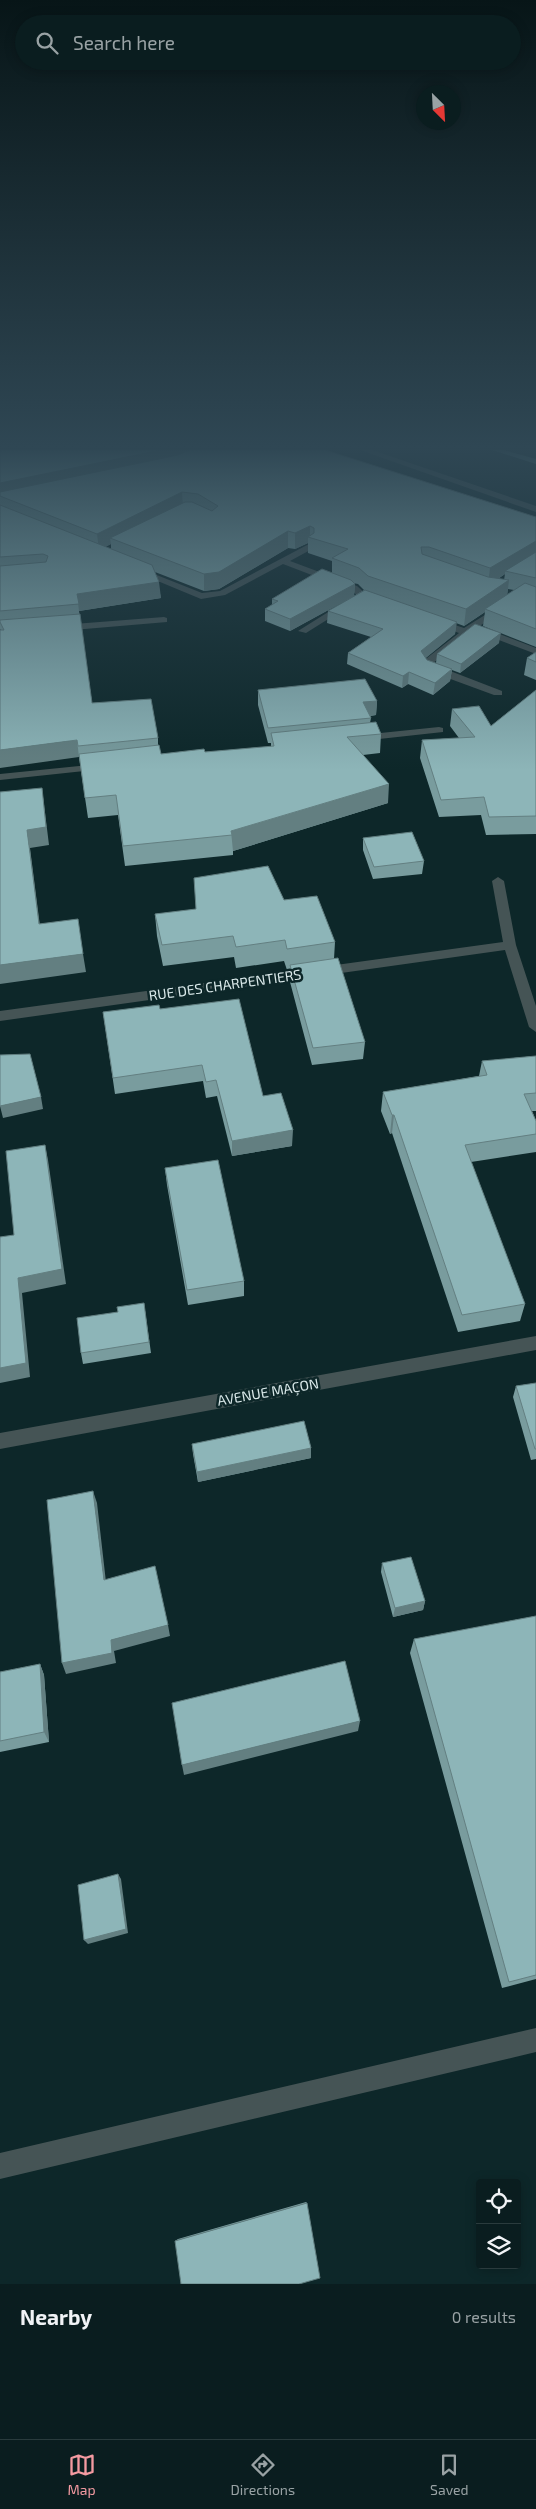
<!DOCTYPE html>
<html lang="en">
<head>
<meta charset="utf-8">
<style>
  body { margin:0; font-family:"Exo 2",sans-serif; background:#132628; color:#f1f3f6 }
  .controls { position:absolute; right:15px; bottom:15px; display:grid; overflow:hidden; border-radius:5px; box-shadow:0 2px 12px #0003 }
  .controls button { width:45px; height:45px; display:grid; place-items:center; padding:0; border:0; border-bottom:1px solid #2a3b3d; background:#0a1d1f; color:#f1f3f6; font:25px sans-serif }
  .compass { position:absolute; left:416px; top:85px; width:45px; height:45px; border-radius:50%; background:#0a1d1f; box-shadow:0 2px 12px #0003; rotate:156deg }
  .list { margin:0; padding:0; list-style:none }
  h2 { display:flex; justify-content:space-between; align-items:center; height:65px; margin:0; padding:0 20px; font-size:21px }
  h2 small { font-size:16px; font-weight:400; color:#99a2a4 }
  .icon { flex:none; width:28px; height:28px; fill:none; stroke:currentColor; stroke-width:2; stroke-linecap:round; stroke-linejoin:round }
  .map { position:relative; flex:none; width:536px; height:2284px; overflow:hidden }
  .search { position:absolute; background:#0a1d1f; box-shadow:0 2px 12px #0003; left:15px; right:15px; top:15px; height:55px; display:flex; align-items:center; gap:12px; box-sizing:border-box; padding:0 18px; border-radius:28px; color:#99a2a4; font-size:19px }
  .sheet { height:155px; background:#0a1d1f }
  nav { display:flex; justify-content:space-around; align-items:center; box-sizing:border-box; height:70px; border-top:1px solid #2a3b3d; background:#0a1d1f; font-size:14px; color:#99a2a4 }
  nav a { display:grid; justify-items:center; gap:2px }
  nav .on { color:#f49aa1 }
  .map>svg:first-child { display:block }
</style>
</head>
<body>
<div class="map">
<svg width="536" height="2284" viewBox="0 0 536 2284">
  <rect width="100%" height="100%" fill="#0d2729"/>
  <g fill="none" stroke-linecap="round" stroke-linejoin="round">
    <path fill="#455455" fill-rule="evenodd" d="M360,450H372L536,506V512Z
      M309,544L312,545V549L290,561L357,586L366,594L380,598V602L360,598L351,590L283,564L225,595L201,599L136,572L144,570L202,593L220,591Z
      M341,604L349,606L306,633L298,631Z
      M501,605L504,606V610L475,629L432,664L502,691V695H494L426,670L422,663L423,661L459,633L434,624V620H440L464,628Z
      M164,617L167,618V622L61,631L56,628L61,625Z
      M481,627L536,648V654L478,632V628Z
      M439,727L443,728V732L361,741L356,738L361,735Z
      M99,764L103,765V769L0,780V774Z
      M498,877L504,881L516,945L536,1006V1032L529,1027L505,950L0,1021V1011L503,942L492,881Z
      M536,1336V1350L0,1449V1433Z
      M536,2028V2052L0,2179V2153Z"/>
    <path fill="#72999c" fill-rule="evenodd" d="M492,450H504L536,459V464Z"/>
  </g>
  <path fill="#799c9e" fill-rule="evenodd" d="M0,450L536,517V647L483,626L485,612L464,626L456,623L455,634L425,658L427,660L436,663L437,654L499,643L460,673L452,670L450,681L433,695L408,684L402,688L347,664L348,653L371,637L327,623L328,611L364,590L358,584L353,583L355,584L354,596L290,631L265,621V609L272,605V599L332,573V561L308,553V543L295,549L288,548L219,589L204,591L155,572L161,598L79,611L92,703L158,738V745L161,754L205,752L271,747V743H268L258,705V690L377,701L376,715L370,716L371,718L370,723L381,734L380,753L363,755L388,803L233,851V855L125,866L118,815L88,818L79,757L0,629ZM111,544V549L105,547ZM505,574L504,580L498,579ZM508,589L514,590L507,595Z
    M536,652V680L524,675L527,658Z
    M536,690V834L486,835L481,815L439,817L420,758L422,740L459,738L450,726L452,709L491,726Z
    M363,838L424,861L422,874L373,879L363,850Z
    M284,900L335,942L334,959L365,1042L363,1059L312,1065L290,982V969L287,970L284,961L236,968L234,957L163,966L157,936L155,914Z
    M160,1009L263,1096L292,1146L232,1156L217,1096L206,1098L203,1081L115,1094L103,1012Z
    M536,1056V1111H532L536,1121V1152L471,1162L525,1304L520,1321L458,1332L392,1133L390,1134L381,1111L383,1092L479,1076L482,1061Z
    M165,1168L244,1281V1296L188,1305L167,1185Z
    M144,1303L151,1353L83,1364L81,1353L118,1312Z
    M536,1383V1459L531,1460L513,1397L516,1386Z
    M192,1444L311,1448V1458L198,1482L193,1454Z
    M382,1563L425,1601L423,1610L393,1617L381,1572Z
    M536,1616V1979L502,1988L410,1653L414,1639Z
    M40,1664L44,1675L49,1742L0,1752V1672Z
    M306,2202L307,2203L175,2241L178,2239Z"/>
  <path fill="#637f81" d="M161,450H205L0,496V483Z
    M182,492L183,508L110,538L111,544L99,550L97,534Z
    M310,526V538L308,537V543L295,549V533Z
    M288,531V548L219,589L204,591V574Z
    M536,541V555L505,571V574L488,585L490,568Z
    M509,580L507,597L485,609V612L464,626L466,609Z
    M159,582L161,598L79,611L77,594Z
    M355,584L354,596L290,631V619Z
    M457,622L455,634L420,663L421,651Z
    M501,633L499,643L460,673L461,664Z
    M452,669L450,681L433,695L435,683Z
    M409,672L408,684L402,688L403,676Z
    M377,701L376,715L362,717L363,702Z
    M77,740L79,757L0,768V750Z
    M389,784L388,803L233,851L231,831Z
    M42,788L49,845L30,848L42,942L39,924L27,830Z
    M83,954L86,972L0,984V965Z
    M41,1097L43,1109L3,1118L0,1106Z
    M392,1115H394L392,1133L390,1134Z
    M293,1130L292,1146L232,1156V1141Z
    M45,1145L48,1160L66,1284L22,1293L30,1377L0,1383V1368Z
    M311,1448V1458L198,1482L197,1472Z
    M93,1491L97,1503L107,1591L104,1580Z
    M425,1601L423,1610L393,1617L395,1608Z
    M168,1625L170,1636L114,1651L116,1663L66,1674L62,1663L111,1640Z
    M40,1664L44,1675L49,1742L44,1732Z
    M360,1721L358,1731L184,1775L182,1765Z
    M118,1874L121,1879L128,1933L88,1944L84,1940Z"/>
  <path fill="#8db5b8" stroke="#637f81" d="M0,450H161L0,483Z
    M190,450H325L536,517V541L490,568L429,547H421L422,554L488,577L509,580L466,609L368,576L359,568L332,558L348,549L308,537L314,533V528L310,526L295,533L288,531L219,572L204,574L110,538L185,502H192L212,511L218,506L198,494L182,492L97,534L0,496V492L178,455Z
    M0,505L152,565L159,582L77,594L79,604L0,611V566L46,562L48,556L43,554L0,557Z
    M536,552V578L505,571Z
    M322,569L351,580L355,584L290,619L265,609L278,601L272,599Z
    M525,583L536,587V629L485,609Z
    M365,590L457,622L421,651L427,660L452,669L435,683L409,672L403,676L348,653L383,629L328,611Z
    M80,614L92,703L151,699L158,738L78,746L77,740L0,750V630H4L0,622V620Z
    M475,624L501,633L461,664L437,654Z
    M536,652V662L527,658Z
    M365,679L377,701L363,702L371,718L268,728L258,690Z
    M536,690V816L489,817L484,797L441,800L422,740L475,737L452,709L479,706L491,726Z
    M376,722L381,734L347,737L389,784L231,831L232,835L123,846L116,795L85,798L79,754L159,745L161,754L204,749L205,752L274,746L271,733Z
    M42,788L46,827L27,830L39,924L78,919L83,954L0,965V792Z
    M412,832L424,861L374,867L363,838Z
    M268,866L284,900L317,896L335,942L287,949L285,940L236,947L233,936L162,945L155,914L196,909L194,878Z
    M338,958L365,1042L313,1048L290,965Z
    M239,999L263,1096L281,1093L293,1130L232,1141L216,1080L206,1082L202,1065L113,1078L103,1012L159,1005L160,1009Z
    M30,1054L41,1097L0,1106V1055Z
    M536,1056V1093L524,1094L536,1121V1134L465,1145L525,1304L462,1315L394,1115H392L383,1092L487,1075L482,1061Z
    M45,1145L62,1269L18,1278L26,1363L0,1368V1237L14,1235L6,1151Z
    M218,1160L244,1281L187,1290L165,1168Z
    M144,1303L149,1342L81,1353L77,1318L118,1312L117,1307Z
    M536,1383V1449H535L516,1386Z
    M304,1421L311,1448L197,1472L192,1444Z
    M93,1491L104,1580L155,1566L168,1625L111,1640L112,1653L62,1663L47,1500Z
    M411,1557L425,1601L395,1608L382,1563Z
    M536,1616V1975L509,1982L414,1639Z
    M345,1661L360,1721L182,1765L172,1703Z
    M40,1664L44,1732L0,1741V1672Z
    M118,1874L126,1929L84,1940L78,1885Z
    M307,2203L320,2278L299,2284H181L175,2241Z"/>
  <linearGradient id="sky" x2="0" y2="1"><stop stop-color="#071517"/><stop offset="0.58" stop-color="#2f4754"/><stop offset="1" stop-color="#2f4754" stop-opacity="0"/></linearGradient>
  <rect width="536" height="770" fill="url(#sky)"/>
  <g text-anchor="middle" stroke-width="5" stroke-linejoin="round" paint-order="stroke">
    <g font-size="14" fill="#d9e8e9" stroke="#0d2729">
      <text transform="translate(225 985) rotate(-8)" y="5">RUE DES CHARPENTIERS</text>
      <text transform="translate(268 1392) rotate(-10)" y="5">AVENUE MAÇON</text>
    </g>
  </g>
</svg>
<div class="controls">
<button><svg class="icon" aria-label="locate" viewBox="0 0 24 24"><circle cx="12" cy="12" r="6"/><path d="M12 2v4M12 18v4M2 12h4M18 12h4"/></svg></button>
<button><svg class="icon" aria-label="layers" viewBox="0 0 24 24"><path d="M12 4l9 5-9 5-9-5zM3 14l9 5 9-5"/></svg></button>
</div>
<svg class="compass" viewBox="-18 -18 36 36"><path d="M0-13l5 13h-10z" fill="#e53935"/><path d="M0 13l5-13h-10z" fill="#99a2a4"/></svg>
<div class="search"><svg class="icon" aria-label="search" viewBox="0 0 24 24"><circle cx="10" cy="10" r="6"/><path d="M15 15l6 6"/></svg>Search here</div>
</div>
<section class="sheet">
<h2>Nearby<small>0 results</small></h2>
<ul class="list">
</ul>
</section>
<nav>
<a class="on"><svg class="icon" aria-label="map" viewBox="0 0 24 24"><path d="M3 6l6-2 6 2 6-2v14l-6 2-6-2-6 2zM9 4v14M15 6v14"/></svg>Map</a>
<a><svg class="icon" aria-label="directions" viewBox="0 0 24 24"><path d="M12 3l9 9-9 9-9-9zM9 14v-3h6M13 9l2 2-2 2"/></svg>Directions</a>
<a><svg class="icon" aria-label="saved" viewBox="0 0 24 24"><path d="M7 4h10v16l-5-4-5 4z"/></svg>Saved</a>
</nav>
</body>
</html>
